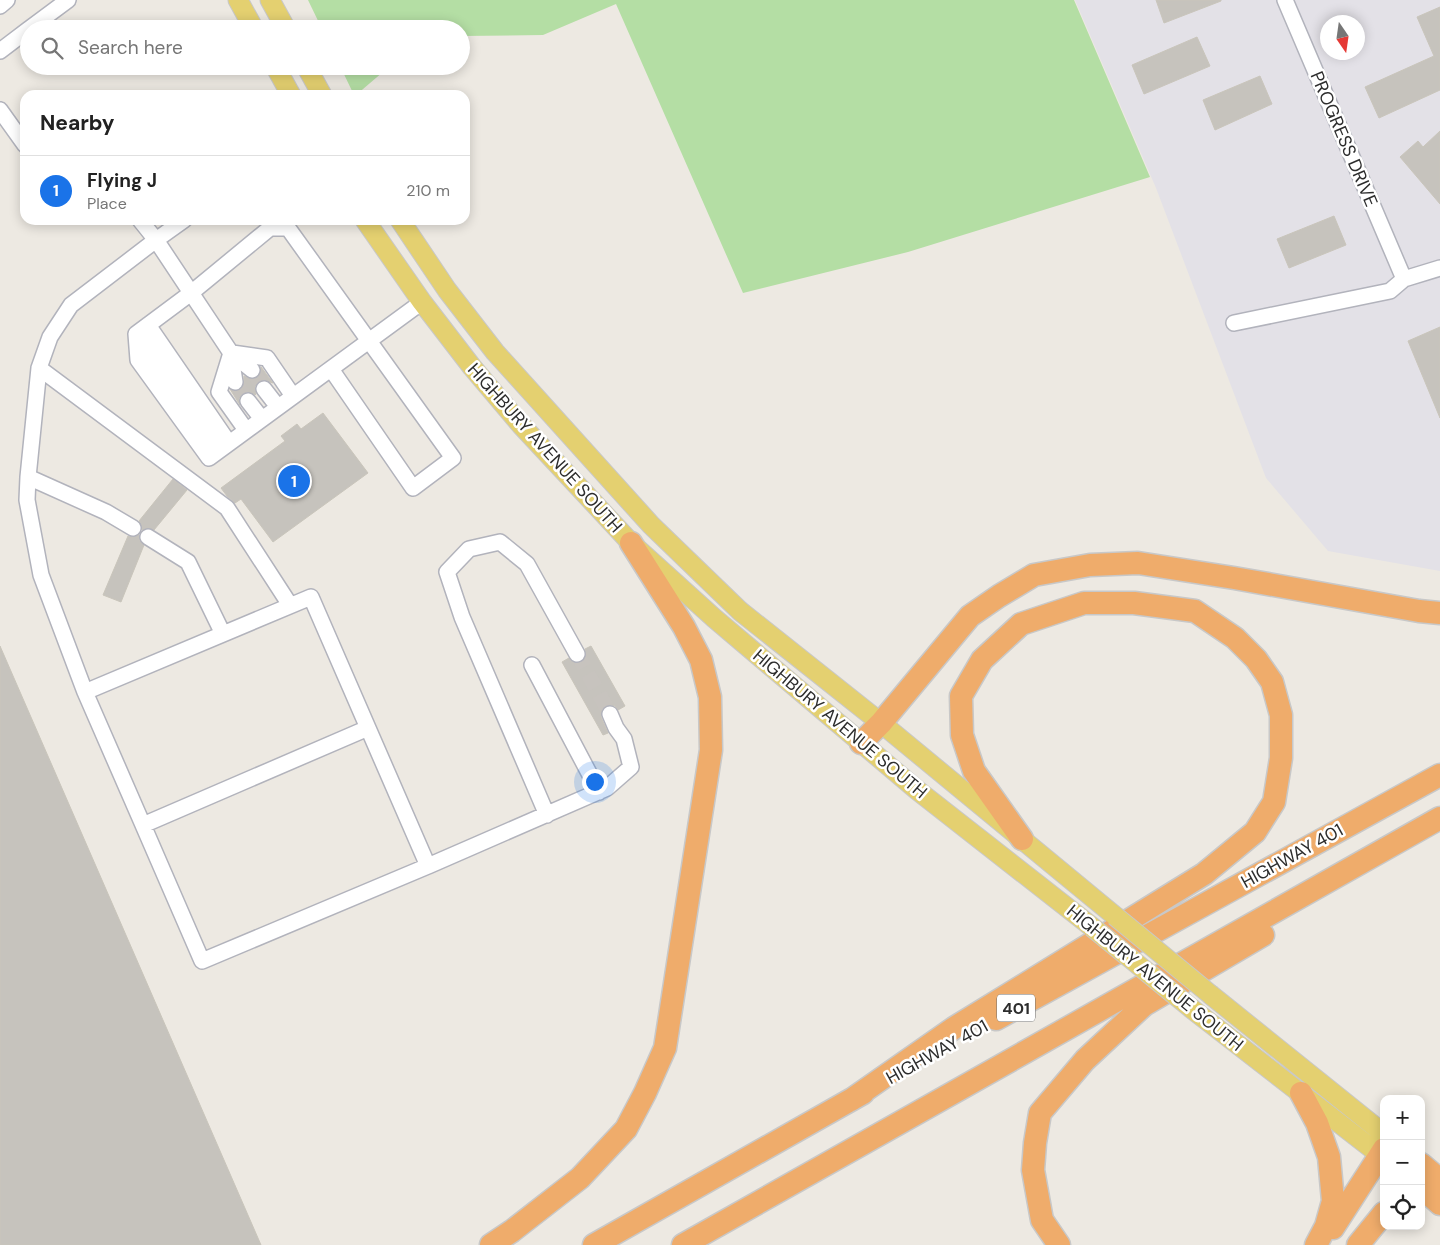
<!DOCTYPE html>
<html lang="en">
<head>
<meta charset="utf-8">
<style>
  body { margin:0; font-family:"DM Sans",sans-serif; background:#f2f2f2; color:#222 }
  .controls { position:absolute; right:15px; bottom:15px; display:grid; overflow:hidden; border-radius:10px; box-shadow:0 2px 12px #0003 }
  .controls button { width:45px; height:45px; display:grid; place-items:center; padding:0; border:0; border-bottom:1px solid #e0e0e0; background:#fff; color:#222; font:25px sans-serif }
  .compass { position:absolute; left:1320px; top:15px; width:45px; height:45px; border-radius:50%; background:#fff; box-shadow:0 2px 12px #0003; rotate:167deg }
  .you { position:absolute; left:594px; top:781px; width:18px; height:18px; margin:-12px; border:4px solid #fff; border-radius:50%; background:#1a73e8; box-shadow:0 0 0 8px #1a73e833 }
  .badge { display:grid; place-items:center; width:32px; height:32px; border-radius:50%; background:#1a73e8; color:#fff; font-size:16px; font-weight:700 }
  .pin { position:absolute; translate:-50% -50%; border:2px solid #fff; box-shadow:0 1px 5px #0006 }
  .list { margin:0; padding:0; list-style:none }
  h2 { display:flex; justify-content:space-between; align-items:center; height:65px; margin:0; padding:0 20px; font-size:21px }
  h2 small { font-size:16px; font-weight:400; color:#767676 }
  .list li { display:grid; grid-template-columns:32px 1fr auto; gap:15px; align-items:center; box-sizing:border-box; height:70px; padding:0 20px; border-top:1px solid #e0e0e0 }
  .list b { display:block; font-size:19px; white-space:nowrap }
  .list p { margin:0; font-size:16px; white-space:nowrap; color:#767676 }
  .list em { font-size:16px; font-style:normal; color:#767676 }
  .icon { flex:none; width:28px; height:28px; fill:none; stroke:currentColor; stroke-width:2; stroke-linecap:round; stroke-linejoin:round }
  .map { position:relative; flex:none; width:1440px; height:1245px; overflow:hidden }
  .search { position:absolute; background:#fff; box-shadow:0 2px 12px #0003; left:20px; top:20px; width:450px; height:55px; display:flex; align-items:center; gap:12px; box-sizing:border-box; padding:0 18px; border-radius:28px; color:#767676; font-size:19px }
  .panel { position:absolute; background:#fff; box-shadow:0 2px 12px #0003; left:20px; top:90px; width:450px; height:135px; border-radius:15px }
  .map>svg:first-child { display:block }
</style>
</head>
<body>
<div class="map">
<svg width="1440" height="1245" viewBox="0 0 1440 1245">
  <rect width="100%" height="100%" fill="#ede9e2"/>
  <path fill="#e3e1e7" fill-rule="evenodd" d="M1075,0H1440V571L1328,551L1266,478L1156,188ZM1328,22H1358V52H1328Z"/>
  <path fill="#b4dea4" d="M308,0H1074L1150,177L908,252L743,293L616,4L543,35L461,36V29H322Z
    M340,66H390L356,95H354Z"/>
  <path fill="#c6c3bd" stroke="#c9c5bb" d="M1156,0H1221V1L1164,23Z
    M1440,7V90L1379,118L1365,87L1434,56L1417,17Z
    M1197,37L1210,66L1144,94L1132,65Z
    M1260,76L1272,104L1215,130L1203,100Z
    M1440,131V204L1400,157L1418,141L1423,147Z
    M1334,216L1346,245L1289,268L1277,239Z
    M1440,327V418L1408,341Z
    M261,367L273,383L263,380L259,381L255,386L256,394L255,395L252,393L247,392L243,393L239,398L240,405L230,389L236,391L240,390L244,385V376L250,379H256L259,376L261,372Z
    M323,413L368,473L273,542L241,499L235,503L227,496L221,488L285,441L281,436L297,424L301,429Z
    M173,479L187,490L154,530L148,528L142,530L141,524L139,521Z
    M139,535L140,541L144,545L121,602L103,595L128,536L133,537Z
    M0,646L261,1245H0Z
    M591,646L625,706L618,710L615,706L611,705L606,706L602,709L601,717L608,733L603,735L562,662L569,658L573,662H581L585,658L586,654L585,649Z"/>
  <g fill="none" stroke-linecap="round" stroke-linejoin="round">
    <path stroke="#c7c3be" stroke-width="15" stroke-dasharray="15 8" stroke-linecap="butt" d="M252,370L264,389
      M235,382L248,401
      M577,654L610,714"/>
    <g stroke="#b2b3bc" stroke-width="18">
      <path id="minor" d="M1285,0L1404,279
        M0,6L7,0
        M29,29L68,0
        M0,51L29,29
        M0,110L25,145
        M140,220L156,240L231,353L252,370
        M184,220L156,240L71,305L50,337L39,368L28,477L27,500L41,575L85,692L311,597L428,866L607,788L631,767L624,739L616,728L610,714
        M1234,323L1390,291L1404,279L1440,268
        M148,325L229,443
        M136,334L191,293L270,228H288L453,458L413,488L331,369
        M136,334L138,360L209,458L422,302
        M137,335L217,451
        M231,353L219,392L246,430
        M232,353L267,358L293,396
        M231,357L235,382
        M39,368L227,508L290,605
        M264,389L278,407
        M248,401L262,419
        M28,477L106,512L133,528
        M148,537L188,562L223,634
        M532,665L599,792
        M85,692L143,825L368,728
        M547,815L462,617L447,572L469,549L500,542L527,564L577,654
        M143,825L202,961L428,866"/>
    </g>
    <g stroke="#c8c8c8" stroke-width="21">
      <path id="major" d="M238,0L254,29
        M270,0L286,29
        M275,66L291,95
        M306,66L322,95
        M365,220L422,302L472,367L521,425L631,543L714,618L917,790L1092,927
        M400,220L447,290L495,352L651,525L740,611L881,723L1115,916
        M1211,995L1384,1134
        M1192,1009L1384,1158"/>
    </g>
    <g stroke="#c8c8c8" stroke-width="25">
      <path id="highway" d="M861,743L881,723L970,616L999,596L1034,575L1090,565L1138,563L1234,578L1419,611L1440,613
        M996,1019L1440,775
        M1301,1093L1317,1123L1329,1157L1333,1201L1326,1226L1316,1245
        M851,1100L954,1028L1204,874L1255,832L1274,802L1281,758V715L1272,682L1256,659L1235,638L1195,611L1134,603H1084L1021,624L982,660L961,696L962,735L974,771L1022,839
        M1421,1164L1440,1180
        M1421,1187L1440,1204
        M1333,1228L1384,1149
        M491,1245L512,1231L580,1178L626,1129L645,1093L665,1048L711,750L710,697L701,660L684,627L631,543
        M594,1245L863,1093
        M683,1245L1440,818
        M1059,1245L1042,1220L1033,1170L1035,1143L1040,1113L1085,1060L1144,1005L1263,935
        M1358,1245L1384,1213"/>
    </g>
    <use href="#minor" stroke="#fff" stroke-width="15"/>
    <use href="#major" stroke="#e4d070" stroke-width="19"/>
    <use href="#highway" stroke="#efac6b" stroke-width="22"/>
    <g stroke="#c8c8c8" stroke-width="21" stroke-linecap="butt">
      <path id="major-bridge" d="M1115,916L1211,995
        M1092,927L1192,1009"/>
    </g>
    <use href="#major-bridge" stroke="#e4d070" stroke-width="19"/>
  </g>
  <g text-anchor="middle" stroke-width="5" stroke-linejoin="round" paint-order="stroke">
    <rect fill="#fff" stroke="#6c6c6c" stroke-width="1" x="997" y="994.5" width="38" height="27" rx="4"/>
    <g font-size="16" font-weight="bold" fill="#2d2d2d">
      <text x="1016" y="1014">401</text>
    </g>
    <g font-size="18" fill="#2d2d2d" stroke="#fff">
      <text transform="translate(1344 139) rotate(67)" y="6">PROGRESS DRIVE</text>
      <text transform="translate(545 448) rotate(48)" y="6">HIGHBURY AVENUE SOUTH</text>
      <text transform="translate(840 724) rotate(40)" y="6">HIGHBURY AVENUE SOUTH</text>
      <text transform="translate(1292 856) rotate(-29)" y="6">HIGHWAY 401</text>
      <text transform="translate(1155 978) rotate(39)" y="6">HIGHBURY AVENUE SOUTH</text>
      <text transform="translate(937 1052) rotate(-29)" y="6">HIGHWAY 401</text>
    </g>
  </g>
</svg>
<div class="controls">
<button>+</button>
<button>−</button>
<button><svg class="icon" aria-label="locate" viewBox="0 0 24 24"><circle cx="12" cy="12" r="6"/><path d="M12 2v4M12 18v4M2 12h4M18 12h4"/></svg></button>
</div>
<svg class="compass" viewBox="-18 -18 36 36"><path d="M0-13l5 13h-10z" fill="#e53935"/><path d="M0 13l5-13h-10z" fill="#767676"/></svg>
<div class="you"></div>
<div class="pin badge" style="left:294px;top:481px">1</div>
<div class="search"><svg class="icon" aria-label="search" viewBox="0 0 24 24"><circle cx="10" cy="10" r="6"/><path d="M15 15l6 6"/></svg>Search here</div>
<section class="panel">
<h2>Nearby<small></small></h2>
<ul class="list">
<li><span class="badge">1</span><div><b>Flying J</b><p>Place</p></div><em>210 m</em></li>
</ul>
</section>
</div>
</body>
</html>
